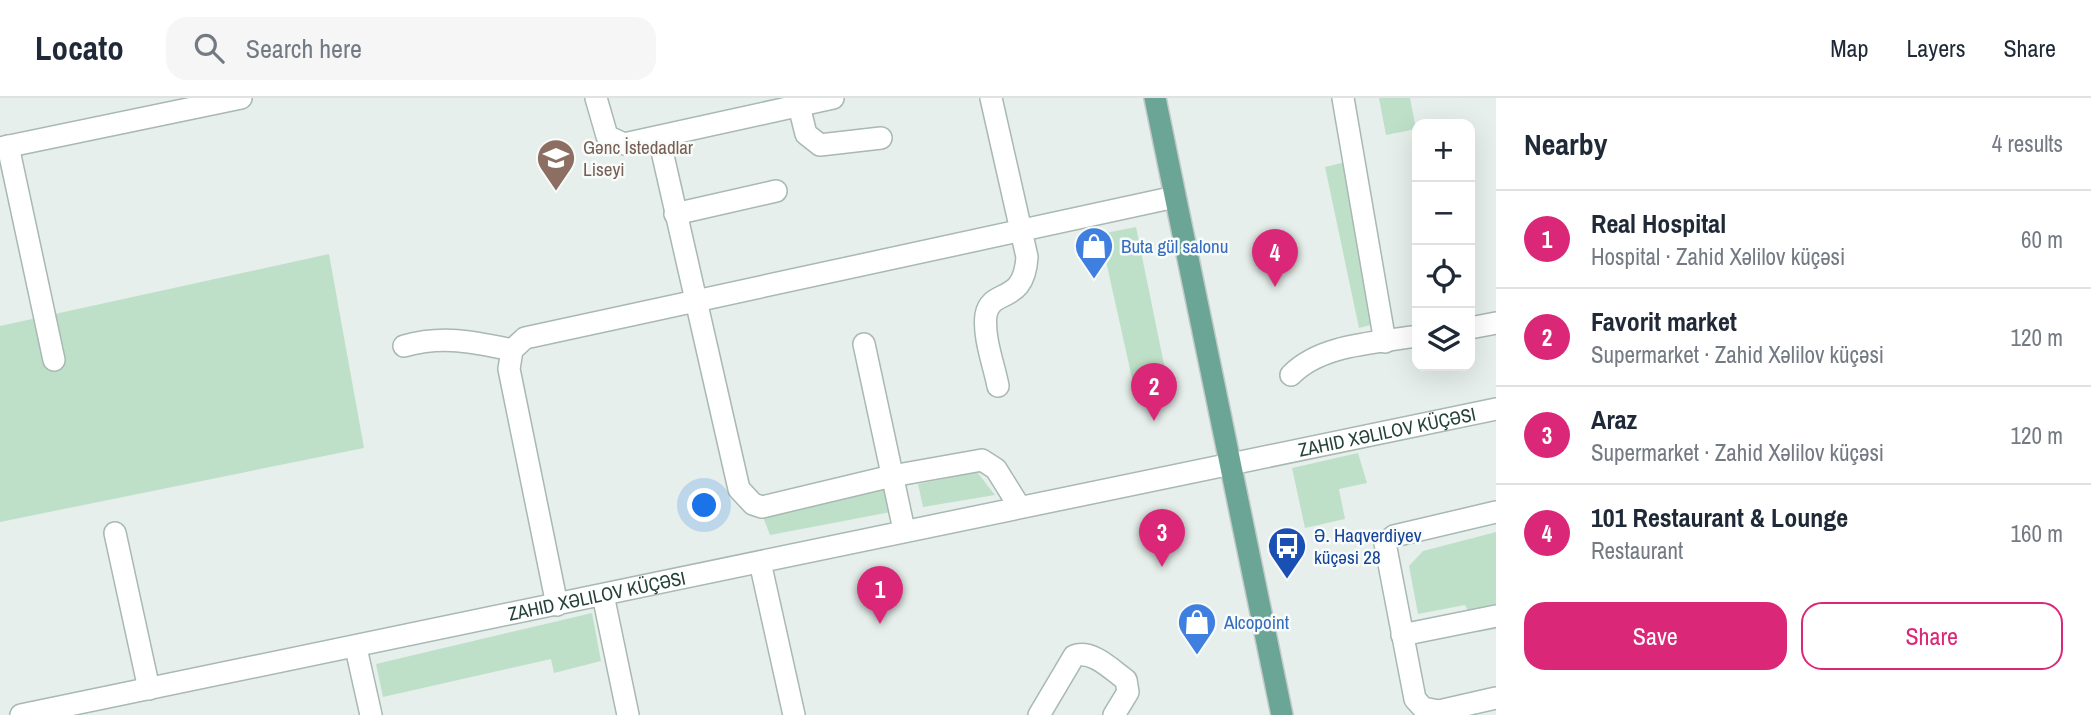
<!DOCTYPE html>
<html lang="en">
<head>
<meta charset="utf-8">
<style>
  body { margin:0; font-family:"Archivo Narrow",sans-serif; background:#f6f6f7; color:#1f2937 }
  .controls { position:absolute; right:21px; top:21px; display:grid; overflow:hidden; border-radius:14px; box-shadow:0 7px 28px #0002 }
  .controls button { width:63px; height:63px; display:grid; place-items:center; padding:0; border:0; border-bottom:2px solid #e0e1e3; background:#fff; color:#1f2937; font:35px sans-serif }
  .you { position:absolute; left:705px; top:408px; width:24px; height:24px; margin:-18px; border:5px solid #fff; border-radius:50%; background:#1a73e8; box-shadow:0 0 0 10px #1a73e833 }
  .badge { display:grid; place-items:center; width:46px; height:46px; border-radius:50%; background:#db2777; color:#fff; font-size:23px; font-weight:700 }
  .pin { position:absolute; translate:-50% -58px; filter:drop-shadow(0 2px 4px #0008) }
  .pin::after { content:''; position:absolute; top:37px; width:24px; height:21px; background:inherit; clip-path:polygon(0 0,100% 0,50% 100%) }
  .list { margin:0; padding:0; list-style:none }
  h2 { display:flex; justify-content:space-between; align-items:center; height:91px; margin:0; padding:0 28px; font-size:30px }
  h2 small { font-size:23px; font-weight:400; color:#747a83 }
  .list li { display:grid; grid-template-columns:46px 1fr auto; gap:21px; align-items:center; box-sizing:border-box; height:98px; padding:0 28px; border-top:2px solid #e0e1e3 }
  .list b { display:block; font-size:26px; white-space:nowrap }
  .list p { margin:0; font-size:23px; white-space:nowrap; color:#747a83 }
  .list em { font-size:23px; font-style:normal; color:#747a83 }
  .actions { display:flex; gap:14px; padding:21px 28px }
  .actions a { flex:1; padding:16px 0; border:2px solid #db2777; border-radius:21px; text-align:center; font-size:24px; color:#db2777 }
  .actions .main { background:#db2777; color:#fff }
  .icon { flex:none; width:38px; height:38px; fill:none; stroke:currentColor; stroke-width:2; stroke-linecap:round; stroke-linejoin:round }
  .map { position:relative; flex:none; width:1496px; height:617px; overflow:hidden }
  header { display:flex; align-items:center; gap:42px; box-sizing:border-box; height:98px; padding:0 35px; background:#fff; border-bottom:2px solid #e0e1e3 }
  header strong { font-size:33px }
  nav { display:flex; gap:38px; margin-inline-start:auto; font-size:24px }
  .search { width:490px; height:63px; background:#f6f6f7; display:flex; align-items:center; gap:18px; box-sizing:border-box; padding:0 24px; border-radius:21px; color:#747a83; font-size:26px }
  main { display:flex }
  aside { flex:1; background:#fff }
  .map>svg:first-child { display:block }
</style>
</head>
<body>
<header>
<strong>Locato</strong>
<div class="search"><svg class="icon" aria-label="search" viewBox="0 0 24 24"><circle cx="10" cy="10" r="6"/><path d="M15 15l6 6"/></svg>Search here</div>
<nav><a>Map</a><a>Layers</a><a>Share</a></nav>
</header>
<main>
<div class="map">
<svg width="1496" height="617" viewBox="0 0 1496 617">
  <rect width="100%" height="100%" fill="#e6efeb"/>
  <path fill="#bfe0c8" d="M1379,0H1410L1416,31L1386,37Z
    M1349,63L1383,224L1359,230L1325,69Z
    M1136,129L1169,291L1136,298L1100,136Z
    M329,156L364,350L0,424V228Z
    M1358,355L1367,385L1339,391L1345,421L1305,430L1292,370Z
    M977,374L995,397L923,409L918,386Z
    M890,390L896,413L770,437L763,419Z
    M1496,434V531L1479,534L1465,507L1418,516L1409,468L1423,453Z
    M592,515L601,563L554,575L551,561L383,599L376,566Z"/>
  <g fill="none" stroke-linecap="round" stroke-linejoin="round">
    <g stroke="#a8b8b2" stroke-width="24">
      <g id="minor">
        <path d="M596,0L607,38L624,46L833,0"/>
        <path d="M797,0L806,36L820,47L881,40"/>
        <path d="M991,0L1027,159C1024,208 991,189 986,217C983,239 994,267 998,288"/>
        <path d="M1343,0L1385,244"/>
        <path d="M659,40L739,391L753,406L762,409L892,378L982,362L996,371L1019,408"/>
        <path d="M8,48L54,262"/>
        <path d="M0,50L241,0"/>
        <path d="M675,116L776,93"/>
        <path d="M1470,230L1496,225"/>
        <path d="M864,246L904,432"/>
        <path d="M404,248C443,237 474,244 512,252"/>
        <path d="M1291,277C1321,246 1376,245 1417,238"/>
        <path d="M1496,414L1394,438L1385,445L1415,601L1423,610L1439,613L1496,600"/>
        <path d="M115,435L149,591"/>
        <path d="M760,464L794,617"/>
        <path d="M603,497L628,617"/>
        <path d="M557,507L509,271L512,252L525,240L1175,99"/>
        <path d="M1402,537L1496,518"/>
        <path d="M356,550L371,617"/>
        <path id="s1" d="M21,617L1496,311"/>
        <path d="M1039,617L1074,558C1092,551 1112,572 1126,582L1128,594L1114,617"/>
      </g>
    </g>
    <g stroke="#c2cac8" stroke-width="24">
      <path id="major" d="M1155,0L1282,617"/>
    </g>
    <use href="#minor" stroke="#fff" stroke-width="21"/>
    <use href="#major" stroke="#6aa596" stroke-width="21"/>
  </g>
  <defs>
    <g id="school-pin" transform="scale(2.0125)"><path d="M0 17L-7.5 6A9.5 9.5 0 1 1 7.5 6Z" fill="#8d6e63" stroke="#f7fbf9"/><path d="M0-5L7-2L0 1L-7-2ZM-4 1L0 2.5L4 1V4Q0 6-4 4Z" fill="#fff"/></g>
    <g id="shop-pin" transform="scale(2.0125)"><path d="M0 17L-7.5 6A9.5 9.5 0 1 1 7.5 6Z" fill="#3f7fe0" stroke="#f7fbf9"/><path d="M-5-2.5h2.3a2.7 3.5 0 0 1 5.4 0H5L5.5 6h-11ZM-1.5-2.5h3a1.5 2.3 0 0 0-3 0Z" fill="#fff"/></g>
    <g id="bus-pin" transform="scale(2.0125)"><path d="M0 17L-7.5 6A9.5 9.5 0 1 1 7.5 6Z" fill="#1a4fb4" stroke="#f7fbf9"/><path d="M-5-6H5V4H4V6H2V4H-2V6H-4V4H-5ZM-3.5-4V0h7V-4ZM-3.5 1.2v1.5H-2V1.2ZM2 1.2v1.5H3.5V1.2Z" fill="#fff"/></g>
  </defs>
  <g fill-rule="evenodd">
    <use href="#school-pin" x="556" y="60"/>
    <use href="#shop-pin" x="1094" y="148"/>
    <use href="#bus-pin" x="1287" y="448"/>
    <use href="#shop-pin" x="1197" y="524"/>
  </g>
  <g text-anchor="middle" stroke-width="5" stroke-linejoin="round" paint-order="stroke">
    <g font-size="19" fill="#785e54" stroke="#f7fbf9" text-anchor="start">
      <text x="583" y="56">Gənc İstedadlar<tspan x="583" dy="22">Liseyi</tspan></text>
    </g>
    <g font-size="19" fill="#366cbe" stroke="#f7fbf9" text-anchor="start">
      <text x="1121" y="155">Buta gül salonu</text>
      <text x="1224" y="531">Alcopoint</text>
    </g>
    <g font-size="19" fill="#24423a" stroke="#f7fbf9">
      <text dy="7" stroke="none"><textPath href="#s1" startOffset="1395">ZAHID XƏLILOV KÜÇƏSI</textPath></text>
      <text dy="7" stroke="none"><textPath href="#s1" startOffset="588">ZAHID XƏLILOV KÜÇƏSI</textPath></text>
    </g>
    <g font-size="19" fill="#164399" stroke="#f7fbf9" text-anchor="start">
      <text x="1314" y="444">Ə. Haqverdiyev<tspan x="1314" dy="22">küçəsi 28</tspan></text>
    </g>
  </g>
</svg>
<div class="controls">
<button>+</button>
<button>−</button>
<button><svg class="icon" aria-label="locate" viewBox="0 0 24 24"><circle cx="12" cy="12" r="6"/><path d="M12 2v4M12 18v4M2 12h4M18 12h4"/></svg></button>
<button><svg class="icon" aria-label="layers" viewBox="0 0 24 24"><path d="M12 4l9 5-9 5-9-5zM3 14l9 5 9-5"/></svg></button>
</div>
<div class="you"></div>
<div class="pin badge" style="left:880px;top:526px">1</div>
<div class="pin badge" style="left:1154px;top:323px">2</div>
<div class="pin badge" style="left:1162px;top:469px">3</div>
<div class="pin badge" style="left:1275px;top:189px">4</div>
</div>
<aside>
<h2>Nearby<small>4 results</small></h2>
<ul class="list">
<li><span class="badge">1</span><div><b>Real Hospital</b><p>Hospital · Zahid Xəlilov küçəsi</p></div><em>60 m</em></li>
<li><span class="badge">2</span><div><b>Favorit market</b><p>Supermarket · Zahid Xəlilov küçəsi</p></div><em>120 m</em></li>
<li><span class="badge">3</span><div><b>Araz</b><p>Supermarket · Zahid Xəlilov küçəsi</p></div><em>120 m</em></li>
<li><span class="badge">4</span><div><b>101 Restaurant &amp; Lounge</b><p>Restaurant</p></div><em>160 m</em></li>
</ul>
<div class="actions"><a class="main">Save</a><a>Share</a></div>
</aside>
</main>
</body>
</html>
